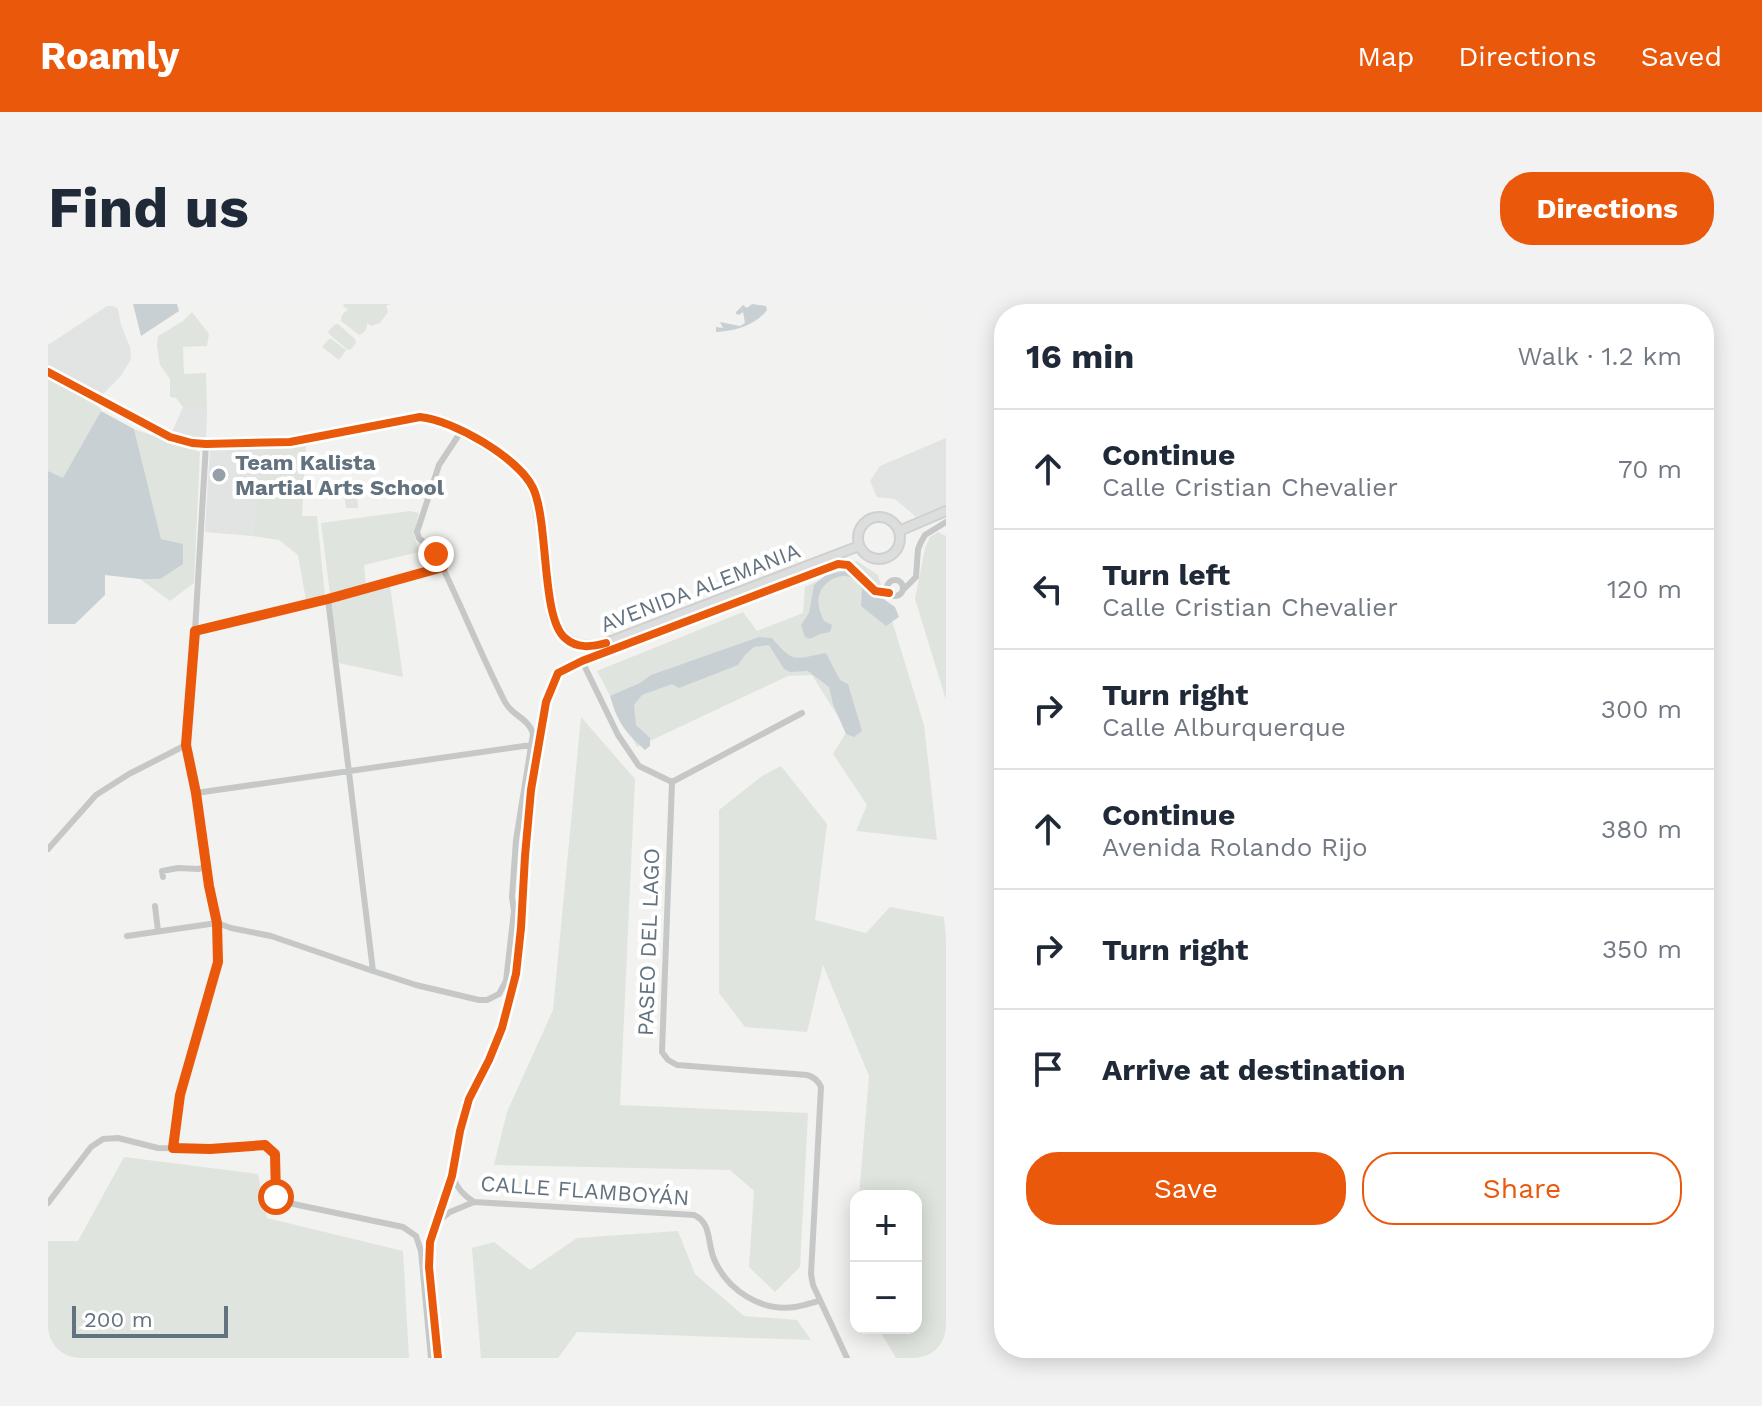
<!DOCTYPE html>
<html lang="en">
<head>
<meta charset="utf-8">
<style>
  body { margin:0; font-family:"Work Sans",sans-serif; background:#f2f2f3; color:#1f2937 }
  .controls { position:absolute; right:24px; bottom:24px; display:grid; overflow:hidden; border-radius:16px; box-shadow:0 4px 20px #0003 }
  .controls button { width:72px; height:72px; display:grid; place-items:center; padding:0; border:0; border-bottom:2px solid #e0e1e3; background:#fff; color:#1f2937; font:40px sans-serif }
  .scale { position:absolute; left:24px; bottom:20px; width:156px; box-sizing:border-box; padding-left:8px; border:4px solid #63727f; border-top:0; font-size:22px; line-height:28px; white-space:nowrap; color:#63727f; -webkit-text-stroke:6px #fff; paint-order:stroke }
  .stop { position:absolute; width:24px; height:24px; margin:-18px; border:6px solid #ea580c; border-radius:50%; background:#fff }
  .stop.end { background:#ea580c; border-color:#fff; box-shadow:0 2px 8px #0008 }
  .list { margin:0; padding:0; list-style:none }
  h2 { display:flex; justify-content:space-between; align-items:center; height:104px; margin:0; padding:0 32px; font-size:34px }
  h2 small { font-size:26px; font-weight:400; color:#747a83 }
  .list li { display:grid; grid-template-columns:52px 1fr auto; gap:24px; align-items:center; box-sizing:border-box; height:120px; padding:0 32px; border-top:2px solid #e0e1e3 }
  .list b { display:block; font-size:30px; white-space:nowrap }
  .list p { margin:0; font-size:26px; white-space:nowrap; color:#747a83 }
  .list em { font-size:26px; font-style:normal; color:#747a83 }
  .actions { display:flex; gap:16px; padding:24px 32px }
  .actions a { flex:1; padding:18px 0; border:2px solid #ea580c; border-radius:32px; text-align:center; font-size:28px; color:#ea580c }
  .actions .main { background:#ea580c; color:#fff }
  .icon { flex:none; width:44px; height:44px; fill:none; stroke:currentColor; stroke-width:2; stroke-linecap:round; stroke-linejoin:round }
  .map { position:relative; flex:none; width:898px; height:1054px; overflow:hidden; border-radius:32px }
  header { display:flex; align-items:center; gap:48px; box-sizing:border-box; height:112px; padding:0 40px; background:#ea580c; color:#fff }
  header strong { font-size:38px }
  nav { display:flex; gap:44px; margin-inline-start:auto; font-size:28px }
  .intro { display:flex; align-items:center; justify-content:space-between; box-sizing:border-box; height:192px; padding:0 48px }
  h1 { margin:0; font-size:56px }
  .button { padding:20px 36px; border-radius:32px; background:#ea580c; color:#fff; font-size:28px; font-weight:700 }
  main { display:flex; gap:48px; padding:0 48px }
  aside { flex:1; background:#fff; border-radius:32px; box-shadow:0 4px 20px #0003 }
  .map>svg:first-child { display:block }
</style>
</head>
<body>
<header>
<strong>Roamly</strong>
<nav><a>Map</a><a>Directions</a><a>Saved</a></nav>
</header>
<div class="intro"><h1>Find us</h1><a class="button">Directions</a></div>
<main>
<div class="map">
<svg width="898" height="1054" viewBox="0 0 898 1054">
  <rect width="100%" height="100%" fill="#f2f2f0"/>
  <path fill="#e2e4e3" d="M59,2H65L70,5L73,21L82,43L83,55L73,72L55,90L0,61V41Z
    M135,103L159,108L158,137L124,128Z
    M898,134V201L868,213L847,195L829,193L822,177L832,162Z
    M162,144L214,145L204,232L157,228Z"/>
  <path fill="#e0e4de" d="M296,0H342L338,2L340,8L332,19L323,22L319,19C319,25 317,29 311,31L293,17C293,12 295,8 300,6L295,2Z
    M144,8L161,30L159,42L135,43L136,70L158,69L159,108L135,103L128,94L122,93V75L112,61L109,42L110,32L135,17Z
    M290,20L307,35L308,39L303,45L300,46L282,31L280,28L286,21Z
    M282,34L298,46L291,56L274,43Z
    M3,75L52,104L53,107L15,175L0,167V76Z
    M86,125L152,148L146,279L122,297L92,275H112L134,240L113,236Z
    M258,142L254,212H269L277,293L258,296L250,251L231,236L204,232L214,145Z
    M308,182L310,204H298L295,184Z
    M362,207L371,209L366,230L371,248L316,261L318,281L282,290L273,219Z
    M890,228L898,232V396L867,295L877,244L882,233Z
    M809,257L830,271L876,421L889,536L808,527L819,501L785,450L799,427L764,371L740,372L589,443L549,367L695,308L709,327L755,309L757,283Z
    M342,282L355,373L291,359L282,297Z
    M533,413L587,475L572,801L760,809L752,963L727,988L701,963L706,887L682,866L446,861L459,808L505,706Z
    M733,462L779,520L767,616L818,629L842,603L896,613L898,635V1054H848L830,1024H868V892H811L821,772L775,661L759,728L697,723L671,689V506L714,472Z
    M76,853L210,870L219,914L355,947L361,1054H0V937H30Z
    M630,927L647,970L696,1012L749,1016L763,1036L529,1028L510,1054H433L424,944L446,938L482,966L529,934Z"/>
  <path fill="#c8d0d3" d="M85,0H129L131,7L93,32Z
    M704,0L718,2L719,6C707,22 687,27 668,28V23L675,24L672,18L692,22L697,19L695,8L691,11L688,10V8L695,1L699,4Z
    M53,107L86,125L113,235L135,240V260L112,275H92L57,271V291L27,320H0V167L15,174Z
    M796,267L807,271L825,288L847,303L851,313L838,322L813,302L814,285C812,282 810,278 806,275C793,266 774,278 771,292C769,301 772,308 776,317L784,321L782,328L772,330L762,335L757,333L753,321L761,309L766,281L778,271Z
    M711,333L724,334C746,360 746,355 778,349L792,376L800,380L814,427L806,433L798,430L785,400L781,383L760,367L742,368L736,365L721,341L706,343L697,351L690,361L631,384L624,380L594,391L586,401L588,421L602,434V442L597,446C576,427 570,419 562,392L592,379L603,371Z"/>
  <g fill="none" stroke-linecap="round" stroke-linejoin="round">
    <g stroke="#d0d0d0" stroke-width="12">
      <path id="secondary" d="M0,68L122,133L144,139L158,140L242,138L372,113C396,115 416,127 435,139C452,149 472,161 482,179C489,190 490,203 492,215C498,247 499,281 505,314C516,340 531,346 558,339L811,242
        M810 234a21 21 0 1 1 42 0a21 21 0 1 1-42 0Z
        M851,227L898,207"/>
    </g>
    <path stroke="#c6c8c8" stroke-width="6" d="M839 284a8 8 0 1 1 16 0a8 8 0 1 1-16 0Z
      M855,286L868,273L870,245L873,238L877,231L898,218
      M280,295L325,667
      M147,327L280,295L395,263
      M534,357L570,431L591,462L624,478
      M624,478L614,748L620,756L629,761L759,771C766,773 770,776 773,783L763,970L765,981L799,1054
      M624,478L754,409
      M148,489L483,441
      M0,545L48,491L81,470L138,441
      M115,573L114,567L130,564L151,565L158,562
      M107,602L110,627
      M79,632L169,619L183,624L223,632L325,667L368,681L431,696H439L451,690L458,677L466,607L464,593L468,536L485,430C481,414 464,412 457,398C432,349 412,298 388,250L371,234L369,228L391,161L414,126
      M125,844L132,791L170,658L169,619L161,582L148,489L138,441L147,327L158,140
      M404,872C409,884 415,891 426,898L646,911C664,919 659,939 666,955C679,986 713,1008 747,1003C755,1002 763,999 771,997
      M0,899L43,843L55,835L70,834L110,844L162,845L217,841C237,854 220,880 231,897L355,923L368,932L373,947L383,1054
      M388,919L402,908L426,898
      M390,1054L381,963L382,938L404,872L412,827L421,795L441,756L454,724L468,670L473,624L477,552L483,486L498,398L510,369L534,357L790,260L800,261L827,287L841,289"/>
    <use href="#secondary" stroke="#dcdddd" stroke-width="8"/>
    <g stroke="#fff" stroke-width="13">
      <path id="cycleway" d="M0,68L122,133L144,139L158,140L242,138L372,113C405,116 471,154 485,184C501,218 493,314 517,334C529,345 544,343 558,339
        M390,1054L381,963L382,938L404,872L412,827L421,795L441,756L454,724L468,670L473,624L477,552L483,486L498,398L510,369L534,357L790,260L800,261L827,287L841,289"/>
    </g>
    <use href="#cycleway" stroke="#e8590c" stroke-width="8"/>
  </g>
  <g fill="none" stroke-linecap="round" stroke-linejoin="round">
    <path stroke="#ea580c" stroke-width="10" d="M228,893L227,850L217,841L162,845L125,844L132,791L170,658L169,619L161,582L148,489L138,441L147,327L280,295L395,263L388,250"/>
  </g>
  <circle fill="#959fa7" stroke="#fff" stroke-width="3" cx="171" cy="171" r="8"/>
  <g text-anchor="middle" stroke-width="8" stroke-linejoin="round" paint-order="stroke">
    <g font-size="22" font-weight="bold" fill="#63727f" stroke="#fff" text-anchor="start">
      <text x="187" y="166">Team Kalista<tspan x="187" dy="25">Martial Arts School</tspan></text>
    </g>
    <g font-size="22" fill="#63727f" stroke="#fff">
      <text transform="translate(652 283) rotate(-21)" y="8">AVENIDA ALEMANIA</text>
      <text transform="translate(600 638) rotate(-88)" y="8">PASEO DEL LAGO</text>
      <text transform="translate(537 886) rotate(4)" y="8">CALLE FLAMBOYÁN</text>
    </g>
  </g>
</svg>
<div class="controls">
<button>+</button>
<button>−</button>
</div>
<div class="scale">200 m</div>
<div class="stop" style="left:228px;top:893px"></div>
<div class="stop end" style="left:388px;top:250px"></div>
</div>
<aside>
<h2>16 min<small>Walk · 1.2 km</small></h2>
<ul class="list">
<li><svg class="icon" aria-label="ahead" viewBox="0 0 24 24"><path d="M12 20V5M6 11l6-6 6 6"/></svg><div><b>Continue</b><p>Calle Cristian Chevalier</p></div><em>70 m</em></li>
<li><svg class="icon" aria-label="left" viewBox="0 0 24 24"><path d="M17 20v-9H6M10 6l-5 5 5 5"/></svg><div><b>Turn left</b><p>Calle Cristian Chevalier</p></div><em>120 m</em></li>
<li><svg class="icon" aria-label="right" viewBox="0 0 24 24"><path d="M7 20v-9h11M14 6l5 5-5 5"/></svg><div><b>Turn right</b><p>Calle Alburquerque</p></div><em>300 m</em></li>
<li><svg class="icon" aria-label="ahead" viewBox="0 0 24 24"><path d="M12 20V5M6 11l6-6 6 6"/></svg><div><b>Continue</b><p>Avenida Rolando Rijo</p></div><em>380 m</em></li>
<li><svg class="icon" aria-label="right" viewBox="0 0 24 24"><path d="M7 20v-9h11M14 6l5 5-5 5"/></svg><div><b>Turn right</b></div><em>350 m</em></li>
<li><svg class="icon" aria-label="arrive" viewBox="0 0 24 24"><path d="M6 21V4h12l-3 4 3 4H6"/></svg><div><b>Arrive at destination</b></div></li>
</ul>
<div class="actions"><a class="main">Save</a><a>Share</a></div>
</aside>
</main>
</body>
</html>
